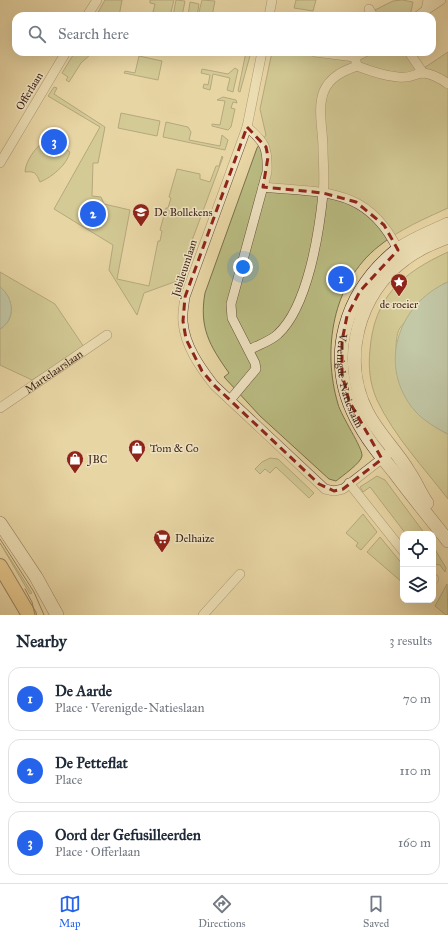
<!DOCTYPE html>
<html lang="en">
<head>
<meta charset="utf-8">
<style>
  body { margin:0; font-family:"IM FELL Great Primer",serif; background:#f2f2f3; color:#1f2937 }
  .controls { position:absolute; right:12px; bottom:12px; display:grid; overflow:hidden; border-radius:8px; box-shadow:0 4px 16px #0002 }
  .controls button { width:36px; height:36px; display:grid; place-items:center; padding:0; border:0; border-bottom:1px solid #e0e1e3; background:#fff; color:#1f2937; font:20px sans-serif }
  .you { position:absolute; left:243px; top:267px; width:14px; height:14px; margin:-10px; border:3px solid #fff; border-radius:50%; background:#1a73e8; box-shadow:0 0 0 6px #1a73e833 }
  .badge { display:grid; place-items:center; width:26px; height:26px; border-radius:50%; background:#2563eb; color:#fff; font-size:13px; font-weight:700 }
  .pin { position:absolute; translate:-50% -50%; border:2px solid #fff; box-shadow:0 1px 4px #0006 }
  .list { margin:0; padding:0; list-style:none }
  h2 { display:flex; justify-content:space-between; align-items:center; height:52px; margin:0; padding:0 16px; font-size:17px }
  h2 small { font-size:13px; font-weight:400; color:#747a83 }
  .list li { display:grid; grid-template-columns:26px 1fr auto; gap:12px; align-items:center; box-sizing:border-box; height:64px; margin:0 8px 8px; padding:0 8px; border:1px solid #e0e1e3; border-radius:12px }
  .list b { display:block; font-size:15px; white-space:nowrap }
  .list p { margin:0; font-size:13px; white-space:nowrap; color:#747a83 }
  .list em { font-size:13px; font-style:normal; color:#747a83 }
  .icon { flex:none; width:22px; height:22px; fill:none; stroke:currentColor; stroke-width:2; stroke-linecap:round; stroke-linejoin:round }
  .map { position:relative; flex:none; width:448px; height:615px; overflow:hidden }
  .search { position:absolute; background:#fff; box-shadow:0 4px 16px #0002; left:12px; right:12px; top:12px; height:44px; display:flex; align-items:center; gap:10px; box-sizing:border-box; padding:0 14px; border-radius:12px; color:#747a83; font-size:15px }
  .sheet { height:268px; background:#fff }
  nav { display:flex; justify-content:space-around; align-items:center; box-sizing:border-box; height:56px; border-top:1px solid #e0e1e3; background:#fff; font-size:11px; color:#747a83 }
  nav a { display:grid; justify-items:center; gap:2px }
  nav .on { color:#2563eb }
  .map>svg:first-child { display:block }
</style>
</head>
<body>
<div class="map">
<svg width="448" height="615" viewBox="0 0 448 615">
  <rect width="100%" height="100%" fill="#e8d6a4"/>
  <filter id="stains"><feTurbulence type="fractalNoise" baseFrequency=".005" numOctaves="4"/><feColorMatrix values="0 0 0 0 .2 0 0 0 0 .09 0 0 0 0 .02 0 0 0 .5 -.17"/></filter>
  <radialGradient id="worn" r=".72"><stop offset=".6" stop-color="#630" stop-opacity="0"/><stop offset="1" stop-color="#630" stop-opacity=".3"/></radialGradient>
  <path fill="#babd83" stroke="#7b704e" d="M105,0H122L119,16H96Z
    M150,0H174L170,16H152L155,4L150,3Z
    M176,0L185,1L182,16H173Z
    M202,0L215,1L212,16H198Z
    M296,0H316L313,11L294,8Z
    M402,0L413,2L410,16H375L374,11L375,10L393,1Z
    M190,2L199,4L197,16H188Z
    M75,52L92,53L81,63L69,82L66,80L68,77L62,73Z
    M246,52H251L240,92L238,91Z
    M272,52H289L349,59L361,58L371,52H405L424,68L448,52V208C424,219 400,229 379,246C332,283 322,350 338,404C341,416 363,448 362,456C361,463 342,476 336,481L329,479L260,416L224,377L229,373C209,345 199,327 205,293L257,148L266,135L260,109Z
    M139,56L162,61L158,80L124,73L125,71L135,73Z
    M235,68L238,70L233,92L227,90L230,78L213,74L210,90L203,88L204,84L208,85L210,75L201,73L202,69L228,74Z
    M54,87L57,88L54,94L105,127L98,163H93L92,196L101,197L104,204L130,210L117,279L149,286L158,241H160L162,231L160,230L166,208H168L171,198L169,197L177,169L200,174V179L210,182L216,166H219L222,156L223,157L177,281L144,293L137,315L109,270L113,245L54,209L100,127L48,96Z
    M223,97L236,100L237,103L233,102L231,108L235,109L231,127L228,130L212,126V124L220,125L225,101L217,100Z
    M121,113L160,121L157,136L118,128Z
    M166,122L188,127L191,132L189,140L220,146L222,135L228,140L225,150L163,137Z
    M45,141H54L70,152C67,165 52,177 40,182C36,173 35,171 25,172C25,162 36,146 45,141Z
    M448,252V282L443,284C430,297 410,314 400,328C396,334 396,345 396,352C395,389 415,418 448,434V499C424,468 394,436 377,400C370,384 368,368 370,350C374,297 402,273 448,252Z
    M0,272L55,304L84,347L32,380L0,365V329C17,319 13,298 0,287Z
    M270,458L278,459L314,493L309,498L276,467L270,473L265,469L260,474L255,469L262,462Z
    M377,476L385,480L425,534H406L370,487L363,492L360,487Z
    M363,514L377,532L361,550L356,546L358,543L346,533Z
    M380,537L403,565V583L367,552Z
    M0,543L4,549L32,593L30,594Z
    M433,546L446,568L445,572L440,565L433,564Z
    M447,584L448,615H446L435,606Z"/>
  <path fill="#97b9ab" stroke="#737d70" d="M448,282V434C436,428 424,421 415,411C377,367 397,304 448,282Z
    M0,287C14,298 16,319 0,329Z"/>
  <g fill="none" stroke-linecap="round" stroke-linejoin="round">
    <g stroke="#674f3b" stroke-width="10">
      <g id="street">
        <path d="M428,0L426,10L441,0"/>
        <path d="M369,9L373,16"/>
        <path d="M87,16L97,0"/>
        <path d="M269,16L272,0"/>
        <path d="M418,16L426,10"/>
        <path d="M262,52L247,127L185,297C184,305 182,314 183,322C185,346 200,367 214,385L325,489L334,491L343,489L393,450"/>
        <path d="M315,52L355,57"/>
        <path d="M409,52L423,73"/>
        <path d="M357,66C370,71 384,76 398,77C410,79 414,74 422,73C430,73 442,79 448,84"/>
        <path d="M0,163L66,52"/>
        <path d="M263,187C324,193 368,187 398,250"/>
        <path d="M249,350C258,345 271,341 278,334C308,306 319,233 323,194C325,179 323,163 323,148C323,130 317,108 324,91C330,77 343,71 357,66L355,57L365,52"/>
        <path d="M230,400L256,369L255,363L232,318L231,304L267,172C268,148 265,142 247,127"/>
        <path id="s1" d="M0,408L107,335"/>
        <path d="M349,483L403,551"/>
        <path d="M433,579H434"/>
        <path d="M203,615L240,574"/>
      </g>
    </g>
    <g stroke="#3c2218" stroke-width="14">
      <g id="secondary">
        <path id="s2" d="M448,224C431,232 412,239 397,250C345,292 325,357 356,418C366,438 380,455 394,472C411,495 430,518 448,541"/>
        <path d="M427,503C420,493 416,482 409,472C397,451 378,434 367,412C340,360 358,293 405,259C418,249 433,243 448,237"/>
        <path d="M0,523L36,577L57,615"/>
      </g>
    </g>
    <g stroke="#3c2218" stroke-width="16">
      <path id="primary" d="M0,566L29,615"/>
    </g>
    <use href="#street" stroke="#f0e4c4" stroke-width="9"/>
    <use href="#secondary" stroke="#f0e4c4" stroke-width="13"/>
    <use href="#primary" stroke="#e4bb72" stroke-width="14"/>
    <path stroke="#3c2218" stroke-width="1" d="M0,539L34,592L44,615
      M25,589L32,602L35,615"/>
  </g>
  <path d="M0 0H448V615H0ZM247,127L266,147L268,157L263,187L323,193L356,202L384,225L398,250L360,291L347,316L342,341V374L349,401L382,459L343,489L334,491L319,484L214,385L202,371L186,339L183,321L185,297Z" fill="#e8d6a4" fill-opacity=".55" fill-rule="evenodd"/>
  <path fill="none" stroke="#8f2418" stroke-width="3" stroke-dasharray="8 5" stroke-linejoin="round" d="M247,127L266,147L268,157L263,187L323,193L356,202L384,225L398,250L360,291L347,316L342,341V374L349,401L382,459L343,489L334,491L319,484L214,385L202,371L186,339L183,321L185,297Z"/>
  <defs>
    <g id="school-pin" transform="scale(0.9)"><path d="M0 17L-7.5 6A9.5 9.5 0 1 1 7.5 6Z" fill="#8f2418" stroke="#f0e4c4"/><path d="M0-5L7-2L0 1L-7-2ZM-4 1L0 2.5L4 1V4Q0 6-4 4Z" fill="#fff"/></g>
    <g id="sight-pin" transform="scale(0.9)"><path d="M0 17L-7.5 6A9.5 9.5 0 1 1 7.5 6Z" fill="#8f2418" stroke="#f0e4c4"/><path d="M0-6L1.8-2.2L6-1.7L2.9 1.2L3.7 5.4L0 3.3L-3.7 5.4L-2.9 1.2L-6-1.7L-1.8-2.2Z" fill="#fff"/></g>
    <g id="shop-pin" transform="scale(0.9)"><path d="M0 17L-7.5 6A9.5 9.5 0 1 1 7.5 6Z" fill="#8f2418" stroke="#f0e4c4"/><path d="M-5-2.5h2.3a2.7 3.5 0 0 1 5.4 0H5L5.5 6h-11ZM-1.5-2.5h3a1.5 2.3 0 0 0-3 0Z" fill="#fff"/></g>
    <g id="supermarket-pin" transform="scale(0.9)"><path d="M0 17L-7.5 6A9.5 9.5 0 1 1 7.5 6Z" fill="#8f2418" stroke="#f0e4c4"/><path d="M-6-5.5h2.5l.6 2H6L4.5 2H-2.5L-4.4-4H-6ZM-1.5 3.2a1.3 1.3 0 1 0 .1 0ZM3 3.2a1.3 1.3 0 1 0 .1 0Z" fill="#fff"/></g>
  </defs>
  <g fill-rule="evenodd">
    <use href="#school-pin" x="141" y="212"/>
    <use href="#sight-pin" x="399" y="282"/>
    <use href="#shop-pin" x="137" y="448"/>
    <use href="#shop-pin" x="75" y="459"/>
    <use href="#supermarket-pin" x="162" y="538"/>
  </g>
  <g text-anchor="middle" stroke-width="3" stroke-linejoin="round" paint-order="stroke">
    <g font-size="11" fill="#3c2218" stroke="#f0e4c4">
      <text transform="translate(29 91) rotate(-59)" y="4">Offerlaan</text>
      <text transform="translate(184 268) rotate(-72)" y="4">Jubileumlaan</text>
      <text dy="4" stroke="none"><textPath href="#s1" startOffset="65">Martelaarslaan</textPath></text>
      <text dy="4" stroke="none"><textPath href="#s2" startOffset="207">Verenigde-Natieslaan</textPath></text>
    </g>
    <g font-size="11" fill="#3c2218" stroke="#f0e4c4" text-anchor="start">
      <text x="154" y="216">De Bollekens</text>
      <text x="399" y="308" text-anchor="middle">de roeier</text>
      <text x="150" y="452">Tom &amp; Co</text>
      <text x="88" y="463">JBC</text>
      <text x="175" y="542">Delhaize</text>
    </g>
  </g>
  <rect width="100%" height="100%" filter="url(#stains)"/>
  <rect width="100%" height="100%" fill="url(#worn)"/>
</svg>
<div class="controls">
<button><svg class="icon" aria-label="locate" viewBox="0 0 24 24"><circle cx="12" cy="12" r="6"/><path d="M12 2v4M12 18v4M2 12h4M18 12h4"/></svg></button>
<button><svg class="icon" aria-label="layers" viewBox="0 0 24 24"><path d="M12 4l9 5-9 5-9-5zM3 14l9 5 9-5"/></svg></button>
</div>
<div class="you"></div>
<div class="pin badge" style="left:341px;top:279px">1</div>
<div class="pin badge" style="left:93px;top:214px">2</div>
<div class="pin badge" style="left:54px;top:142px">3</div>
<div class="search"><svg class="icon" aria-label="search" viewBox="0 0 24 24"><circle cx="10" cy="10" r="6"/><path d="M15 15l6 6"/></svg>Search here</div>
</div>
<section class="sheet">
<h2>Nearby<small>3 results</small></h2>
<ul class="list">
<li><span class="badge">1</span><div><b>De Aarde</b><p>Place · Verenigde-Natieslaan</p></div><em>70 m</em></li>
<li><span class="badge">2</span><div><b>De Petteflat</b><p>Place</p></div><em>110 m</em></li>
<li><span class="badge">3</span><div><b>Oord der Gefusilleerden</b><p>Place · Offerlaan</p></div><em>160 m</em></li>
</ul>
</section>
<nav>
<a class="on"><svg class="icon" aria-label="map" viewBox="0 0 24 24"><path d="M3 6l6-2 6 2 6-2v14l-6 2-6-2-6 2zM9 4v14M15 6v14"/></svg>Map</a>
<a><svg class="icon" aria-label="directions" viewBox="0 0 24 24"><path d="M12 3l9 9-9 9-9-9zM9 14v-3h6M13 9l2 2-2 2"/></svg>Directions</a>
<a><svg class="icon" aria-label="saved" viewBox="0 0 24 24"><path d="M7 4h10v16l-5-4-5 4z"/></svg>Saved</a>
</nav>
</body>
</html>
